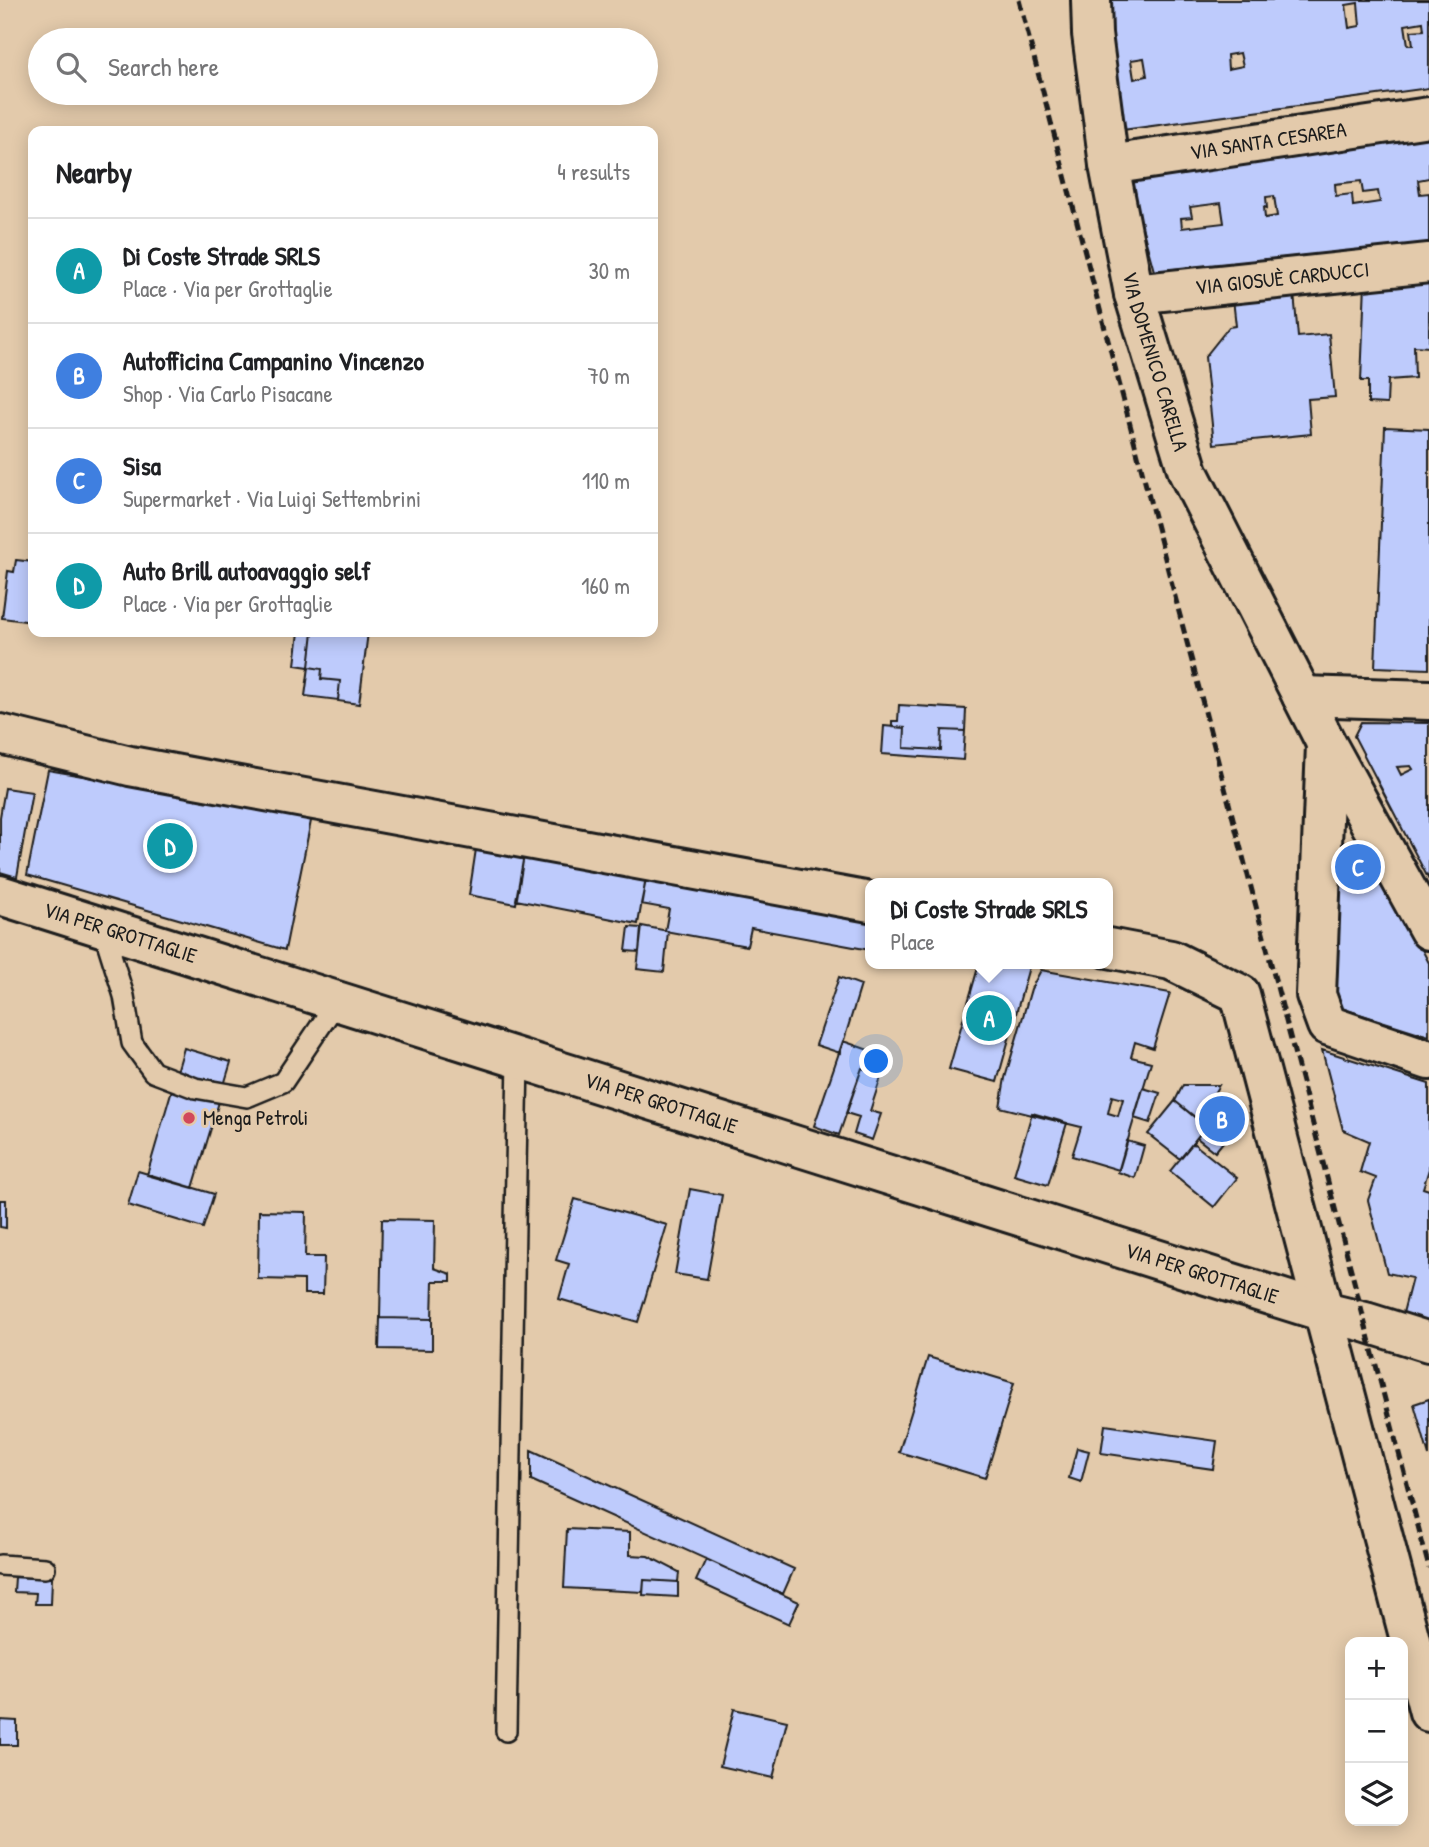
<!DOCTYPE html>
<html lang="en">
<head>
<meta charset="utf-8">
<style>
  body { margin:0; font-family:"Patrick Hand",sans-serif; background:#f2f2f2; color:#202124 }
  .controls { position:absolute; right:21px; bottom:21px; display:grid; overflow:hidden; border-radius:14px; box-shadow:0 4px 18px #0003 }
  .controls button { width:63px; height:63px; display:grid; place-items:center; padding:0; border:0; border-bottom:2px solid #e0e0e0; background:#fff; color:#202124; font:35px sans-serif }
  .you { position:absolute; left:877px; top:1062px; width:24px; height:24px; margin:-18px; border:5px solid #fff; border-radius:50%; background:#1a73e8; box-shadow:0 0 0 10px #1a73e833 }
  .badge { display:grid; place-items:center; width:46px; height:46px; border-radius:50%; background:#1a73e8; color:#fff; font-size:23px; font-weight:700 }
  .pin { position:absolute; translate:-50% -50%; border:4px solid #fff; box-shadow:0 2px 7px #0006 }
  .popup { position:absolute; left:865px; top:878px; width:248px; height:91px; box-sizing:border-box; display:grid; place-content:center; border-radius:14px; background:#fff; filter:drop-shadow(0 2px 5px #0005); font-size:23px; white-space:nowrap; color:#757577 }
  .popup b { font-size:26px; color:#202124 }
  .popup::after { content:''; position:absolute; left:50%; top:100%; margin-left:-14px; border:14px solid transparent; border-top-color:#fff }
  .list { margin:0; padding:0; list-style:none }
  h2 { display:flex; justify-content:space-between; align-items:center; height:91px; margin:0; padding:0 28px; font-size:30px }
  h2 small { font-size:23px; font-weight:400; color:#757577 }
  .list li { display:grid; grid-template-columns:46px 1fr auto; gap:21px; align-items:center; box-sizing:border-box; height:105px; padding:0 28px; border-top:2px solid #e0e0e0 }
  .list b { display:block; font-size:26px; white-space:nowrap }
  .list p { margin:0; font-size:23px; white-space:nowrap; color:#757577 }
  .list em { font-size:23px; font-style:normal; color:#757577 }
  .icon { flex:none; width:38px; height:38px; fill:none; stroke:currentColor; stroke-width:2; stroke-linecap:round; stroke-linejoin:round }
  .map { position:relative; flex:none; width:1429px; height:1847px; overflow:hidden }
  .search { position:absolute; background:#fff; box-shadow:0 4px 18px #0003; left:28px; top:28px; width:630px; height:77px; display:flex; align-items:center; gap:18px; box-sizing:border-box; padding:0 24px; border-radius:38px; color:#757577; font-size:26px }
  .panel { position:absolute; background:#fff; box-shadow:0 4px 18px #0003; left:28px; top:126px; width:630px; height:511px; border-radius:14px }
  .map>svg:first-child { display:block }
</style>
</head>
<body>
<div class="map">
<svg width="1429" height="1847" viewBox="0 0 1429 1847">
  <rect width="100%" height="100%" fill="#e3caab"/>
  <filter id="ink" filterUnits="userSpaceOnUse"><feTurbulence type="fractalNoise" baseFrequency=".0143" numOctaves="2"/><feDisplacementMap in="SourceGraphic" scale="14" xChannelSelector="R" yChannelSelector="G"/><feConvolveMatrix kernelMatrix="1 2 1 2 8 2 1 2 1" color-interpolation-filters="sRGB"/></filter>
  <g filter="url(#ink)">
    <path fill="#becbfc" stroke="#1c1c1c" stroke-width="2" fill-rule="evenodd" d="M1107,0H1429V88L1115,131ZM1358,3L1360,26L1349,28L1346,5ZM1423,22L1424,30L1411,31L1413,45H1408L1405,25ZM1240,53L1243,66L1228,69L1227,55ZM1144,58L1147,76L1134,79L1131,60Z
      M1429,131V178L1418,180L1420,194L1429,193V243L1154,271L1127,172ZM1361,181L1363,193L1378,191L1380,202L1353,206L1352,194L1336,196L1335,184ZM1274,196L1277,216L1265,218L1264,207L1267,208L1266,197ZM1221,203L1224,223L1182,228L1181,218L1192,217L1190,207Z
      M1429,277V347L1414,346L1415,378L1388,380L1387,404L1368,403V381H1361L1365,283Z
      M1294,293L1298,337L1329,334L1335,397L1308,399L1311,434L1214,444L1205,357L1229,327L1236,326L1233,299Z
      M1385,427L1429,429V669L1375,667Z
      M16,560L33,562V622L2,618L8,571L14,572Z
      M299,632H313L309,667L295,665Z
      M313,632H368L359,704L338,701L340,681L321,679L322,669L309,667Z
      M309,667L322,669L321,679L340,681L338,700L305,696Z
      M899,705L966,709L965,731L942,730L941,750L904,748L905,728L892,727V721H898Z
      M1361,722L1429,723V880L1354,736ZM1411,766L1413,769L1401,775L1397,767Z
      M884,726L905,728L904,748L941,750L942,730L965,731L963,760L882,754Z
      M48,770L312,816L285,950L27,875Z
      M5,788L32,792L17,877L0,872V817Z
      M1366,841L1429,963V1036L1334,1006L1340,852Z
      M476,849L524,855L516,904L469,895Z
      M524,855L646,878L638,924L516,900Z
      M646,880L870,922V950L751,928L747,946L665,931L669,909L641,904Z
      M642,926L668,931L664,972L637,969Z
      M629,927L641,928L639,952L626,951Z
      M979,964H1019L1029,967L997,1082L949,1069Z
      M1041,970L1170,993L1153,1048L1135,1042L1131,1057L1151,1062L1119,1170L1072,1156L1081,1127L1000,1107L1005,1078L1031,989ZM1112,1096L1123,1099L1118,1116L1108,1113Z
      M839,977L861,985L840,1053L816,1045Z
      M843,1041L880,1054L874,1072L862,1068L839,1135L814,1126Z
      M184,1048L231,1062L193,1188L147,1175Z
      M1322,1050L1429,1084V1169L1423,1188L1429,1190V1321L1403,1313L1412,1278L1387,1273L1368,1200L1376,1178L1360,1172L1369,1141L1343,1130Z
      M862,1068L882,1074L870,1111L881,1114L872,1140L854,1134L859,1117L846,1113Z
      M1183,1085H1219L1198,1120L1175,1101Z
      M1143,1088L1160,1093L1150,1123L1134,1118Z
      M1175,1101L1206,1126L1180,1159L1148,1134Z
      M1032,1113L1067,1123L1048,1185L1014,1175Z
      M1206,1126L1224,1141L1215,1152L1197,1138Z
      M1127,1141L1144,1146L1135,1178L1118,1172Z
      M1193,1143L1237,1178L1214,1207L1170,1171Z
      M138,1171L214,1194L203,1228L128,1205Z
      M690,1189L722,1195L707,1279L675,1274Z
      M575,1199L667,1225L638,1322L559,1299L569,1264L556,1260Z
      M0,1200H6V1228L0,1227Z
      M259,1211L306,1212L305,1257H324L323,1294H304V1280L258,1279Z
      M382,1219L435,1220L434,1268L451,1274V1281H433L432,1319L380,1318Z
      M380,1318L432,1319V1350L379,1349Z
      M928,1357L1014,1383L985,1478L899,1452Z
      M1429,1399V1456L1414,1404Z
      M1105,1425L1217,1441L1213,1469L1101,1453Z
      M1077,1448L1089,1451L1081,1482L1069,1478Z
      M531,1450L794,1569L783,1594L531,1480Z
      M567,1529L630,1532V1555L648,1556L679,1572L678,1582L644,1580L643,1592L564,1588Z
      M706,1559L799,1602L789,1624L696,1581Z
      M15,1577L52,1578L51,1604H35L36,1593L14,1592Z
      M644,1580L678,1582V1597L643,1595Z
      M734,1709L787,1721L773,1778L720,1766Z
      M0,1720L17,1721V1745H0Z"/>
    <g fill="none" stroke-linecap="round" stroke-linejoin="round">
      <g stroke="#1c1c1c" stroke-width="24">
        <path id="lane" d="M102,926L124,996L132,1043L153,1072L195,1088L247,1097L283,1082L338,1000
          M0,1565L45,1568
          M506,1731L518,1057"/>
      </g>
      <g stroke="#1c1c1c" stroke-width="44">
        <g id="street">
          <path id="s1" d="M1091,0L1092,34L1109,165L1134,294L1188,472L1326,743L1429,930"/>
          <path id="s2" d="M1109,165L1429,117"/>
          <path id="s3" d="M1134,294L1429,263"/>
          <path d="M1302,696L1429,700"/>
          <path d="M0,734L130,766L870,902"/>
          <path d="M1326,745L1316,995L1327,1025L1429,1060"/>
          <path d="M1108,948L1171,960L1240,994L1429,1712"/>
        </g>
      </g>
      <g stroke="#1c1c1c" stroke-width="44">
        <g id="secondary">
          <path id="s4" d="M0,895L1324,1312L1365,1322L1429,1342"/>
        </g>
      </g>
      <use href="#lane" stroke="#e3caab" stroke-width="19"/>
      <use href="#street" stroke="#e3caab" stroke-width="38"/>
      <use href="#secondary" stroke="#e3caab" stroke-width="38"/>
      <path stroke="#1c1c1c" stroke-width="5" stroke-dasharray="10 5" stroke-linecap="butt" d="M1019,0L1429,1568"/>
    </g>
  </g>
  <circle fill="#d1495b" stroke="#e3caab" stroke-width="2.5" cx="189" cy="1118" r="7"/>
  <g text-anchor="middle" stroke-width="6" stroke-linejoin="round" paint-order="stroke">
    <g font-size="21" fill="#1c1c1c" stroke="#e3caab">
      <text dy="7" stroke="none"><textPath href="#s2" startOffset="161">VIA SANTA CESAREA</textPath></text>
      <text dy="7" stroke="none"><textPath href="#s3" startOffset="149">VIA GIOSUÈ CARDUCCI</textPath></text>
      <text dy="7" stroke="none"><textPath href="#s1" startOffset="368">VIA DOMENICO CARELLA</textPath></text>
      <text dy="7" stroke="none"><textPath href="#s4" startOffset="126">VIA PER GROTTAGLIE</textPath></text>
      <text dy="7" stroke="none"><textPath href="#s4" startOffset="693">VIA PER GROTTAGLIE</textPath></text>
      <text dy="7" stroke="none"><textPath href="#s4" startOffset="1260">VIA PER GROTTAGLIE</textPath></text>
    </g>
    <g font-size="21" fill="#1c1c1c" stroke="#e3caab" text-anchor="start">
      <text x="203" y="1125">Menga Petroli</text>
    </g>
  </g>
</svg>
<div class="controls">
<button>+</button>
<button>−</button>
<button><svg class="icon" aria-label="layers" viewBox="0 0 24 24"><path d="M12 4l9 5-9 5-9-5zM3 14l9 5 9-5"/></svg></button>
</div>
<div class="you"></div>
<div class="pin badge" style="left:989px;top:1018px;background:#0f9aa8">A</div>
<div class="popup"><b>Di Coste Strade SRLS</b>Place</div>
<div class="pin badge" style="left:1222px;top:1119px;background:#3f7fe0">B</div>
<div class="pin badge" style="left:1358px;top:867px;background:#3f7fe0">C</div>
<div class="pin badge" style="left:170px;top:846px;background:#0f9aa8">D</div>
<div class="search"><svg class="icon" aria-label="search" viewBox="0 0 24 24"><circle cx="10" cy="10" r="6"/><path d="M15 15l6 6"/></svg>Search here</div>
<section class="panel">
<h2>Nearby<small>4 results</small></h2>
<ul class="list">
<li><span class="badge" style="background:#0f9aa8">A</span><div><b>Di Coste Strade SRLS</b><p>Place · Via per Grottaglie</p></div><em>30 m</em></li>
<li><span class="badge" style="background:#3f7fe0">B</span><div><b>Autofficina Campanino Vincenzo</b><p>Shop · Via Carlo Pisacane</p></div><em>70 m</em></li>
<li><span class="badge" style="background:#3f7fe0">C</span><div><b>Sisa</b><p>Supermarket · Via Luigi Settembrini</p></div><em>110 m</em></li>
<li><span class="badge" style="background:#0f9aa8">D</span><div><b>Auto Brill autoavaggio self</b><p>Place · Via per Grottaglie</p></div><em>160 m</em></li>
</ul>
</section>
</div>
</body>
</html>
